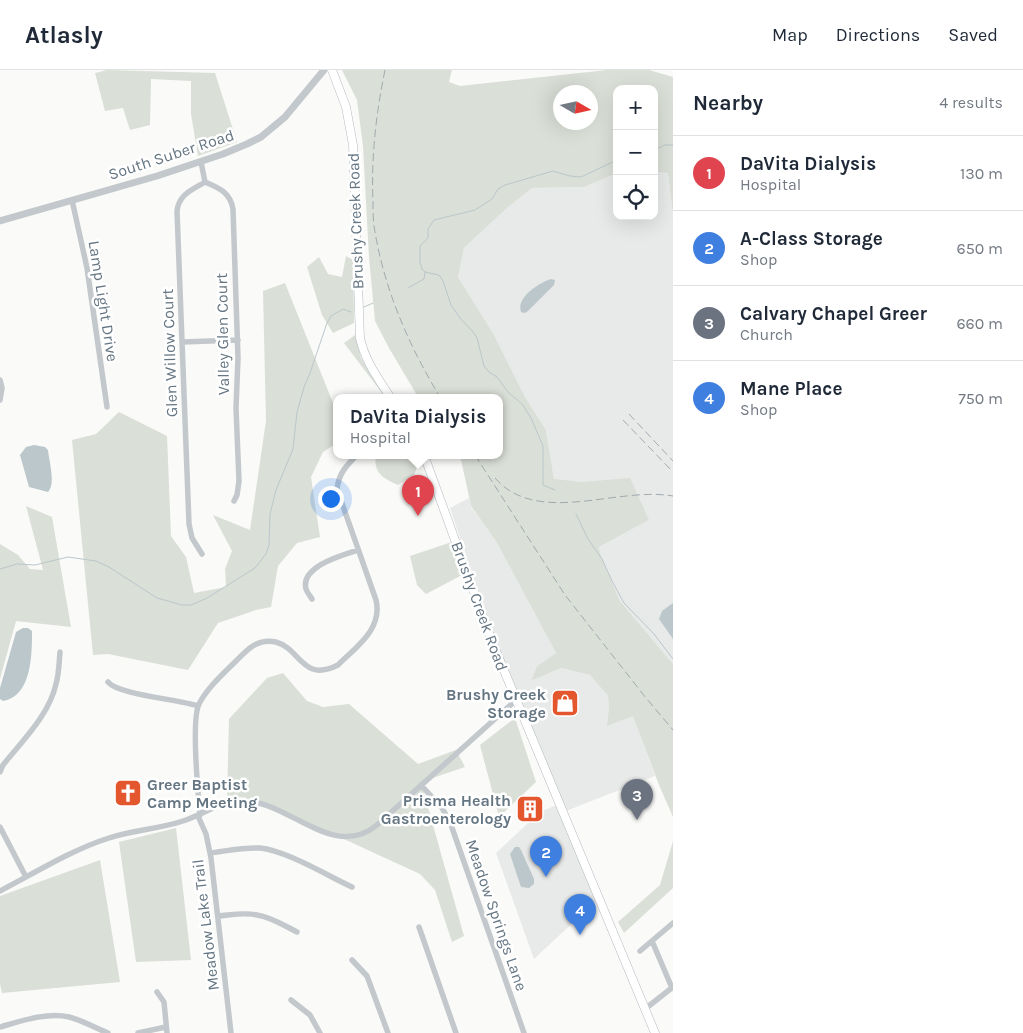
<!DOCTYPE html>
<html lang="en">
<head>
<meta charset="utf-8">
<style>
  body { margin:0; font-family:Karla,sans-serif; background:#f6f6f7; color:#1f2937 }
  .controls { position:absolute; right:15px; top:15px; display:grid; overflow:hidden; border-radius:10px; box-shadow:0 5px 20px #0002 }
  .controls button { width:45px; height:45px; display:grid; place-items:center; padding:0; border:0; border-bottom:1px solid #e0e1e3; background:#fff; color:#1f2937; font:25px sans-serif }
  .compass { position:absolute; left:553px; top:15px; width:45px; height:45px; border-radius:50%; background:#fff; box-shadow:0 5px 20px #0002; rotate:99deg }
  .you { position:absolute; left:330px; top:428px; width:18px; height:18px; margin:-12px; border:4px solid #fff; border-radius:50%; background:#1a73e8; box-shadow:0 0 0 8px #1a73e833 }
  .badge { display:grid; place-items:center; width:32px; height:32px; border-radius:50%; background:#e4572e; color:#fff; font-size:16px; font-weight:700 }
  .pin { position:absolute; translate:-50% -41px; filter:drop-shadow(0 1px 2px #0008) }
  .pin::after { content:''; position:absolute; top:26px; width:18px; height:15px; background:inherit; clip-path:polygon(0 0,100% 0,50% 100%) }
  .popup { position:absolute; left:333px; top:324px; width:170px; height:65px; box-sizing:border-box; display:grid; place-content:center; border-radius:10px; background:#fff; filter:drop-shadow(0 1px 4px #0005); font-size:16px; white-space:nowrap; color:#747a83 }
  .popup b { font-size:19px; color:#1f2937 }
  .popup::after { content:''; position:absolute; left:50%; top:100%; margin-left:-10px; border:10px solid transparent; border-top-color:#fff }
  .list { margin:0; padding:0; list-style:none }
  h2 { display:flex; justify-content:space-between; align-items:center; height:65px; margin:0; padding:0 20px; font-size:21px }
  h2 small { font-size:16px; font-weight:400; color:#747a83 }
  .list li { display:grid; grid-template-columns:32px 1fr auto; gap:15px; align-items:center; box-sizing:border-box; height:75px; padding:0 20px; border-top:1px solid #e0e1e3 }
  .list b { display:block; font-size:19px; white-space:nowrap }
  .list p { margin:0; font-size:16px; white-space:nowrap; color:#747a83 }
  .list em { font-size:16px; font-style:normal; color:#747a83 }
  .icon { flex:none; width:28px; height:28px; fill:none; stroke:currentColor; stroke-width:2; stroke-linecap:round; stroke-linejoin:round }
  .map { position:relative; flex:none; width:673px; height:963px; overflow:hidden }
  header { display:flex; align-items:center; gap:30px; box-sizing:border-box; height:70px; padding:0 25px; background:#fff; border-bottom:1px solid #e0e1e3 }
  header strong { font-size:24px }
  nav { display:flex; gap:28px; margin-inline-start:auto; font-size:18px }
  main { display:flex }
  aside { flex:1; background:#fff }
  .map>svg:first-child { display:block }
</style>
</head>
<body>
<header>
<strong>Atlasly</strong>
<nav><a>Map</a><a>Directions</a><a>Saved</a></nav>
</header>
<main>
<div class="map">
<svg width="673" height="963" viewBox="0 0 673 963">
  <rect width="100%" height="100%" fill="#fafaf8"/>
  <path fill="#e8e9e9" d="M654,102L668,103L673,145V594L620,531L602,489L599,477L649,450L582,412L554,410L546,360L525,327L493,263L458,207L464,178L507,138L532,118L584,117L617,103V146H654Z
    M469,428L471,437L497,473L556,583L537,596L531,611L561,598L590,605L608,626L609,639L633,645L655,706L566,741L487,549L450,438Z
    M557,735L597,830L534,889L496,783L540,742Z"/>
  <path fill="#dadfd7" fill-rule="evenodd" d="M107,0L215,3L237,72L198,86L191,44V11L151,9L150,55L130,60L123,38L105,41L95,3Z
    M342,0H452L449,12L460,16L607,0H649L673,7V145L668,103L654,102V19H617V103L584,117L532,118L507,138L464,178L458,207L493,263L525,327L546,360L554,409L582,412L630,408L649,450L599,477L602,489L620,531L673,594V747L659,715L633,646L607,656L609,639L608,626L590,605L561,598L531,611L537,596L556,583L497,473L471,436L460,385H499V327H418L389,278L375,251L369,187L363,76L357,30ZM560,22H590V52H560Z
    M346,186L353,190L354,253L333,263L322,245L307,197L319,187L328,204L342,207Z
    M285,213L337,343V373L323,382L311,407L320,467L297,473L278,496L271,537L256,540L218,553L188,600L108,584L93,585L72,370L96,364L119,342L167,366L171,466L186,487L194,523L226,517L225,499L232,481L213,445L250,460L266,351L263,221Z
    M355,265L361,288L385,327L344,273Z
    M376,385H413L418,394L414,405L398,415C383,408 373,403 376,385Z
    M26,436L52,447L71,557L16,551L0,609V474L18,485L30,499L43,500Z
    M452,472L462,505L426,524L417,515L410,486Z
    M283,603L307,631L323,637L349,634L418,694L456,680L465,697L421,712L464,866L452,872L435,820L420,804L270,735L227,728L229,649L267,608Z
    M515,648L536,712L499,747L480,675Z
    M176,758L191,890L136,892L119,772Z
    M673,771V818L624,863L618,852L660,815Z
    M100,790L120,912L2,923L0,914V826Z"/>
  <path fill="#bbc7cb" d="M551,209L555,210L554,215L528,241L525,243L521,242C516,227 539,213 551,209Z
    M34,375L45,377L48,380C49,391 56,414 48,422L29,417L20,385L26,377Z
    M673,533V569L659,549L662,541Z
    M23,558H28L32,561C32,584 32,626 3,631L0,629V618L16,562Z
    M515,777H519L521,780L534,809V814L529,818L521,817L510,784Z"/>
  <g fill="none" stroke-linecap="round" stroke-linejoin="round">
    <path stroke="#bbc7cb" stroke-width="1" d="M654,80L665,75H673
      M408,218L424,209L425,202
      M364,237L373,233
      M555,420L543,415V376L531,348L523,335L508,322L497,307L489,302L484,296L477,268L473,262L460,248L451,235L443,211L439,205L425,202L422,199L420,192V176L428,168V159L434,150L475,140L492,129L498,119L505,115L553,101L570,106L581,107L617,90
      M576,444L588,469L602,489L612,511L624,533L654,564L673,589
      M0,499L17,494L35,495L68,487L96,491L109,497L157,528L182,535H191L207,528L255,498L266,484L269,475L270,444L276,420L293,379L297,342L304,317L310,303L327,253L331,246L343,239L351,242"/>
    <g stroke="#b3babf" stroke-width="9">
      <path id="secondary" d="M332,0L346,37L353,75L360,268C365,291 378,308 390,327
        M424,385L493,574L655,963"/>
    </g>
    <path stroke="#c3c8cc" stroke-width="5.5" d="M201,92L205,112C192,120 179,124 177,141L189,454L192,468L202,484
      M205,112C219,118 230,122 233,139L238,288L236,338L239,411L237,425L234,431
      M72,130L87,198L107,337
      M182,272L238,270
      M0,310L2,318L0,330
      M312,529C310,526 307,522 306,519C300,496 343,485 358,480
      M108,612C119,625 177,629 198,636
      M0,702L3,695C23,670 49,645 56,614C59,604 59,593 60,582
      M421,715L442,738L450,752L524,963
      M200,745C198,723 191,650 199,634C207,618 224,603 237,590C248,579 258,568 276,572C301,579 302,613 338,595C356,577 383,559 376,530L337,419C339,403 346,396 357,385
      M198,746L206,764L211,788L231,963
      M0,757L26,807
      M210,783C226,781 244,777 260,778C285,780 328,806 352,817
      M0,821C35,803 71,780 109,768C133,760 159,759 183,751C204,744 224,729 248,731C292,735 335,790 377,755L516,630
      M218,846C231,845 244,842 257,845C271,847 285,856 297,862
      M419,857L456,963
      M652,871L672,918
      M640,881L673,853
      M352,890L367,906L388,963
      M157,922L164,932L167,963
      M291,930L310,945L320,963
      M645,939L673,917
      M0,957C21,951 47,942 69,947C82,950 95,958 108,963
      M138,963L166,957"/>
    <path stroke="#c3c8cc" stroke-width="7" d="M0,151L157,106L223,84L247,74L261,67L285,47L324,0"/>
    <use href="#secondary" stroke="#fff" stroke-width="8"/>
    <path stroke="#a2aab0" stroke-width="1" stroke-dasharray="8 4" stroke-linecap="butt" d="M385,0C376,44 371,87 373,132C373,142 373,153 375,162C385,221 409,276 440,327
      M629,344L673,391
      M623,350L673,402
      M475,385L565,525L646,628L673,660
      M495,408C538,457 617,416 673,426"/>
  </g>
  <defs>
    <g id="shop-square" transform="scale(1.4375)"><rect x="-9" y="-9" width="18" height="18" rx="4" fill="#e4572e" stroke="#fff"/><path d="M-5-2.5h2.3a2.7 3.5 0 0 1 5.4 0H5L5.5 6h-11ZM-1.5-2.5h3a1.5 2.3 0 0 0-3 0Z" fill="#fff"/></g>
    <g id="church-square" transform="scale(1.4375)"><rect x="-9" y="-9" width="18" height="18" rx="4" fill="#e4572e" stroke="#fff"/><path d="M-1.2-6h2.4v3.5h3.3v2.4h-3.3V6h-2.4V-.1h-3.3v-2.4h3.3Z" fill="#fff"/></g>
    <g id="building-square" transform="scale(1.4375)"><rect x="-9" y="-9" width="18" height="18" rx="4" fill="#e4572e" stroke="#fff"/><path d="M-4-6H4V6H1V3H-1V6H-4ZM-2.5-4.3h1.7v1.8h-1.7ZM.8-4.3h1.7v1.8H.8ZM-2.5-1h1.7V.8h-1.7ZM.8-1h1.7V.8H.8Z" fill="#fff"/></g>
  </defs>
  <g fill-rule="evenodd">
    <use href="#shop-square" x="565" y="633"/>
    <use href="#church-square" x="128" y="723"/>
    <use href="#building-square" x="530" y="739"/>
  </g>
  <g text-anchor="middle" stroke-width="5" stroke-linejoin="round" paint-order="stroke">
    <g font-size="16" fill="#657683" stroke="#fff">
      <text transform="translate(171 84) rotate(-18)" y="6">South Suber Road</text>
      <text transform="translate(355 151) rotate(-92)" y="6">Brushy Creek Road</text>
      <text transform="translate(104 231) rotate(81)" y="6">Lamp Light Drive</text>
      <text transform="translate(222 264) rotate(-91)" y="6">Valley Glen Court</text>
      <text transform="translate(169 283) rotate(-92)" y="6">Glen Willow Court</text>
      <text transform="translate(480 536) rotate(70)" y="6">Brushy Creek Road</text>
      <text transform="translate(497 845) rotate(71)" y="6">Meadow Springs Lane</text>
      <text transform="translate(205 855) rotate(-97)" y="6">Meadow Lake Trail</text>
    </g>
    <g font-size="16" font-weight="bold" fill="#657683" stroke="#fff" text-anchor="end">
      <text x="546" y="630">Brushy Creek<tspan x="546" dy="18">Storage</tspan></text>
      <text x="147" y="720" text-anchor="start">Greer Baptist<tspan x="147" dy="18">Camp Meeting</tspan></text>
      <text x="511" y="736">Prisma Health<tspan x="511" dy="18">Gastroenterology</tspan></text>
    </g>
  </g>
</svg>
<div class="controls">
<button>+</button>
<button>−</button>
<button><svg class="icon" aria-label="locate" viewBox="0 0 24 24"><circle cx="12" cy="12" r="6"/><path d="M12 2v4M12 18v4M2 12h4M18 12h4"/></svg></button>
</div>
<svg class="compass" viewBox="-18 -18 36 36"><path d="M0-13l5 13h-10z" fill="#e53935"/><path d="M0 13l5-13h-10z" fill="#747a83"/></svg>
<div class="you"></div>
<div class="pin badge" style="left:418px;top:446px;background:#e0444e">1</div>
<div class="popup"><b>DaVita Dialysis</b>Hospital</div>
<div class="pin badge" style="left:546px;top:807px;background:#3f7fe0">2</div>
<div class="pin badge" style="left:637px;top:750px;background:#6b7280">3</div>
<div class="pin badge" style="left:580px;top:865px;background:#3f7fe0">4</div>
</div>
<aside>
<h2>Nearby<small>4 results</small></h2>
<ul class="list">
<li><span class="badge" style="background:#e0444e">1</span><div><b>DaVita Dialysis</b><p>Hospital</p></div><em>130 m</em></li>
<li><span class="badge" style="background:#3f7fe0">2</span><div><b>A-Class Storage</b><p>Shop</p></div><em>650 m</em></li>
<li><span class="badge" style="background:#6b7280">3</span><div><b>Calvary Chapel Greer</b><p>Church</p></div><em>660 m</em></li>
<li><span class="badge" style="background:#3f7fe0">4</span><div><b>Mane Place</b><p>Shop</p></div><em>750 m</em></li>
</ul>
</aside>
</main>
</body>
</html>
